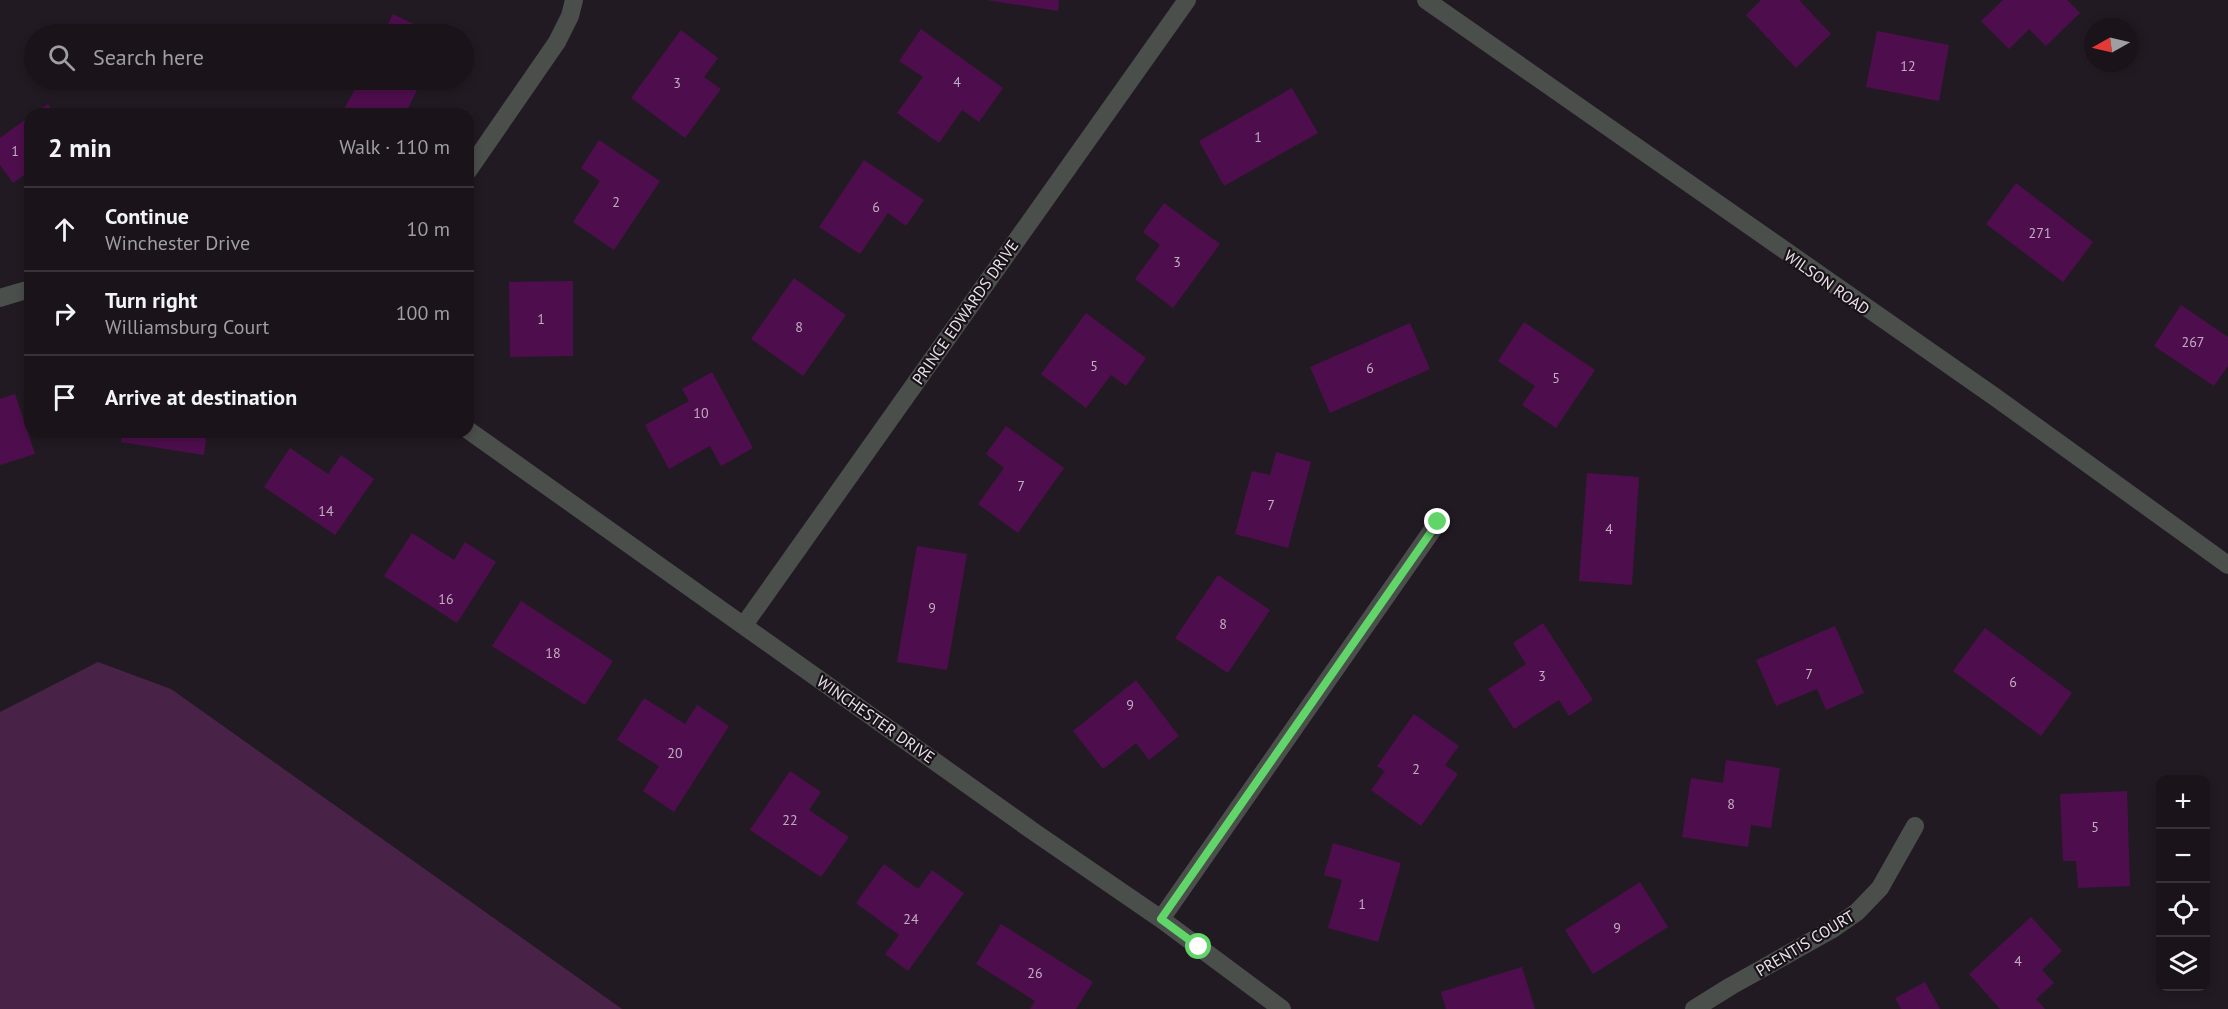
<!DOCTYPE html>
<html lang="en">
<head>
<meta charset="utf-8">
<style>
  body { margin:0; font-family:"PT Sans",sans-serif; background:#272127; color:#f1f3f6 }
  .controls { position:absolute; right:18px; bottom:18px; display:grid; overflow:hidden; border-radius:12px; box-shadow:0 3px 9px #0003 }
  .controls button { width:54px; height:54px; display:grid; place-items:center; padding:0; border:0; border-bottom:2px solid #383339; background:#1a141a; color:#f1f3f6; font:30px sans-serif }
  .compass { position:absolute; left:2084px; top:18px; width:54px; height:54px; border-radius:50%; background:#1a141a; box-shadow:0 3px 9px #0003; rotate:262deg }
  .stop { position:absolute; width:18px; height:18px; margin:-14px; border:4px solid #61d56a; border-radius:50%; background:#fff }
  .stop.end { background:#61d56a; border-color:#fff; box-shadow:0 2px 6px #0008 }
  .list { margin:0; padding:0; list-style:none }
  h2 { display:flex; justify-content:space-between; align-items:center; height:78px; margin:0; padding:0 24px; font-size:26px }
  h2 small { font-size:20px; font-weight:400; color:#9f9ea2 }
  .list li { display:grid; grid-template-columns:39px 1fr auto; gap:18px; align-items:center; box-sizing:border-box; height:84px; padding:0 24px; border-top:2px solid #383339 }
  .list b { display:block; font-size:22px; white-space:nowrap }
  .list p { margin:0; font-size:20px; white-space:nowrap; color:#9f9ea2 }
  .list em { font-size:20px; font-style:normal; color:#9f9ea2 }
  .icon { flex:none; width:33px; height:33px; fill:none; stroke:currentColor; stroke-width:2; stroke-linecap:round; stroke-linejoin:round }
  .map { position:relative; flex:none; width:2228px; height:1009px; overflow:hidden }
  .search { position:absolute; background:#1a141a; box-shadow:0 3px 9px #0003; left:24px; top:24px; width:450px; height:66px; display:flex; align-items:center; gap:15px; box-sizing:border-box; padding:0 21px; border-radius:33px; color:#9f9ea2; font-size:22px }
  .panel { position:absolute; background:#1a141a; box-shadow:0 3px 9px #0003; left:24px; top:108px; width:450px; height:330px; border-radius:18px }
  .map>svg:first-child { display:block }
</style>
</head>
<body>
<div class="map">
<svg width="2228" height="1009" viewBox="0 0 2228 1009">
  <rect width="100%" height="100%" fill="#221a22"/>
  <path fill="#492247" d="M98,662L171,689L622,1009H0V712Z"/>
  <path fill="#4e0e4d" d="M986,0H1059L1058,11Z
    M1761,0H1799L1831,34L1796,68L1746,15Z
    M2003,0H2067L2080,13L2046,46L2029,29L2009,49L1981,21Z
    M393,14L434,34H383Z
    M921,29L1003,88L979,122L962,110L939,143L897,113L923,77L899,61Z
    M681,30L718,58L704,77L721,89L685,138L631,98Z
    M1877,31L1949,45L1939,101L1866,87Z
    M360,80H422L405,114H344L342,113Z
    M1292,88L1318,133L1224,186L1199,141Z
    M48,104L55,114H33Z
    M30,116V171L13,183L0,165V138Z
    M599,140L660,181L614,250L573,222L600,181L581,168Z
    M864,160L924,200L906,226L888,213L860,254L819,227Z
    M2016,183L2093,242L2063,282L1986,224Z
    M1164,203L1220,244L1173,308L1135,279L1160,245L1143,232Z
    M794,278L846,315L803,376L751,339Z
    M573,281V356L510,357L509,282Z
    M2181,305L2228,337V366L2214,386L2154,346Z
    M1086,313L1146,358L1126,386L1111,375L1086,408L1041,374Z
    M1524,322L1595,370L1556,428L1522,405L1535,386L1498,361Z
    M1410,323L1430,369L1330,413L1310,367Z
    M712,372L753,448L721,466L710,446L669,469L645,425L689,401L682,389Z
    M15,394L35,454L0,465V399Z
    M1006,426L1064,468L1018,533L978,504L1004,468L986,454Z
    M122,432H207L204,455L121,442Z
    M290,448L328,474L341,455L374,479L335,535L264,487Z
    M1276,452L1311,462L1288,548L1235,534L1252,471L1270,475Z
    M1587,473L1639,477L1632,585L1579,581Z
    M412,533L454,560L465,542L496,562L457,623L384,576Z
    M917,546L967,554L947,670L897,662Z
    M1218,575L1270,610L1228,673L1175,638Z
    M521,601L613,661L585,705L492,646Z
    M1543,623L1593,700L1569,716L1559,700L1514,729L1488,689L1526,664L1513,643Z
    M1835,626L1864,693L1826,710L1817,689L1776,706L1756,660Z
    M1985,628L2072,693L2041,736L1953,671Z
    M1136,680L1179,736L1149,760L1136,743L1103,769L1073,731Z
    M644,698L685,724L697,705L729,726L674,812L643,791L659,766L617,740Z
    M1414,714L1459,746L1445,765L1458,774L1421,826L1371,790L1385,771L1377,766Z
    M1726,760L1780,768L1771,828L1751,825L1748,847L1682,837L1691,778L1723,783Z
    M790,771L821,792L809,810L849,837L821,877L750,830Z
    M2127,791L2130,886L2078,888L2076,861H2063L2060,794Z
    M1333,843L1401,863L1378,942L1328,928L1342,880L1324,875Z
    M884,864L918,889L932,870L964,893L908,971L885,954L899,935L856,903Z
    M1640,882L1668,927L1593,974L1565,930Z
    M2031,917L2062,951L2042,970L2054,983L2036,999L2045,1009H2000L1969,974Z
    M1001,924L1093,982L1076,1009H1030L1035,1001L976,964Z
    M1522,967L1535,1009H1446L1441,992Z
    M1925,982L1940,1009H1901L1895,998Z"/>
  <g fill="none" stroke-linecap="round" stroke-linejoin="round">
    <path stroke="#4b4f4b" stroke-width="18" d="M1426,0L1995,397L2228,565
      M468,171L557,42L570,16L574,0
      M0,298L30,289
      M468,430L1037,834L1161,919L1282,1009
      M744,625L1187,0
      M1161,919L1438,522
      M1694,1009L1731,986L1831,930L1857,912L1880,888L1915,826"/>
  </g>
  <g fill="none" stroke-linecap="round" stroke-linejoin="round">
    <path stroke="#61d56a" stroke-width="8" d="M1199,947L1161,919L1438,522"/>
  </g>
  <g text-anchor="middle" stroke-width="4.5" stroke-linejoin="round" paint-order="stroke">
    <g font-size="14" fill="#c1adc0">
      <text x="1908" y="71">12</text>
      <text x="957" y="87">4</text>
      <text x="677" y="88">3</text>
      <text x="1258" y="142">1</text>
      <text x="15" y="156">1</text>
      <text x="616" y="207">2</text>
      <text x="876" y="212">6</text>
      <text x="2040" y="238">271</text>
      <text x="1177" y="267">3</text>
      <text x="541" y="324">1</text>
      <text x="799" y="332">8</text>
      <text x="2193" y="347">267</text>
      <text x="1094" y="371">5</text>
      <text x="1370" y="373">6</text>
      <text x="1556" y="383">5</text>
      <text x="701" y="418">10</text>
      <text x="1021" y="491">7</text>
      <text x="1271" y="510">7</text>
      <text x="326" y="516">14</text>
      <text x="1609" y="534">4</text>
      <text x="446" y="604">16</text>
      <text x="932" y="613">9</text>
      <text x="1223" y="629">8</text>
      <text x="553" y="658">18</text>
      <text x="1809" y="679">7</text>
      <text x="1542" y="681">3</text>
      <text x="2013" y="687">6</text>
      <text x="1130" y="710">9</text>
      <text x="675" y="758">20</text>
      <text x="1416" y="774">2</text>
      <text x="1731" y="809">8</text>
      <text x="790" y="825">22</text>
      <text x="2095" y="832">5</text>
      <text x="1362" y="909">1</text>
      <text x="911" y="924">24</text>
      <text x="1617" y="933">9</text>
      <text x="2018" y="966">4</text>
      <text x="1035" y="978">26</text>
    </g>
    <g font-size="16" fill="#e7e2e7" stroke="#191118">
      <text transform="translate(1827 282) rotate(35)" y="6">WILSON ROAD</text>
      <text transform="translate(965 312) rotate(-55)" y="6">PRINCE EDWARDS DRIVE</text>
      <text transform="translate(876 719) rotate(35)" y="6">WINCHESTER DRIVE</text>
      <text transform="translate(1805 943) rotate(-31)" y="6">PRENTIS COURT</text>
    </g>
  </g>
</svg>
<div class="controls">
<button>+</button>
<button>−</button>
<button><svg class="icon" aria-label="locate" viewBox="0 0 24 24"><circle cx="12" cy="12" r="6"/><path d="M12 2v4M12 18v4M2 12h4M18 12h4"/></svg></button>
<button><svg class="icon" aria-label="layers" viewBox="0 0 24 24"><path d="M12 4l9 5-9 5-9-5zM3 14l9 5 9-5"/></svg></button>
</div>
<svg class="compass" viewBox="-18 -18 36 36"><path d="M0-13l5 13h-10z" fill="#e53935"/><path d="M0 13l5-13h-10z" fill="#9f9ea2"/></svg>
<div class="stop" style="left:1199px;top:947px"></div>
<div class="stop end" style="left:1438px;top:522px"></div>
<div class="search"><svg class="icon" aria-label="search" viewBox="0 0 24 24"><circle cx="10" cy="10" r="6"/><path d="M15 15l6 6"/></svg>Search here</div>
<section class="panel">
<h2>2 min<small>Walk · 110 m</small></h2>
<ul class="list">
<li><svg class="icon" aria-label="ahead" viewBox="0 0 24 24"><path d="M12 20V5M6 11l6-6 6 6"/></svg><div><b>Continue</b><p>Winchester Drive</p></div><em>10 m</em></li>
<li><svg class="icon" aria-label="right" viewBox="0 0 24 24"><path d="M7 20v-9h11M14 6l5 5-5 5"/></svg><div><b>Turn right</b><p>Williamsburg Court</p></div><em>100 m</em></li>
<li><svg class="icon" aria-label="arrive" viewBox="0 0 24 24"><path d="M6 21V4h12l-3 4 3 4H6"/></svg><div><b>Arrive at destination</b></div></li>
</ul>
</section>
</div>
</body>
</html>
